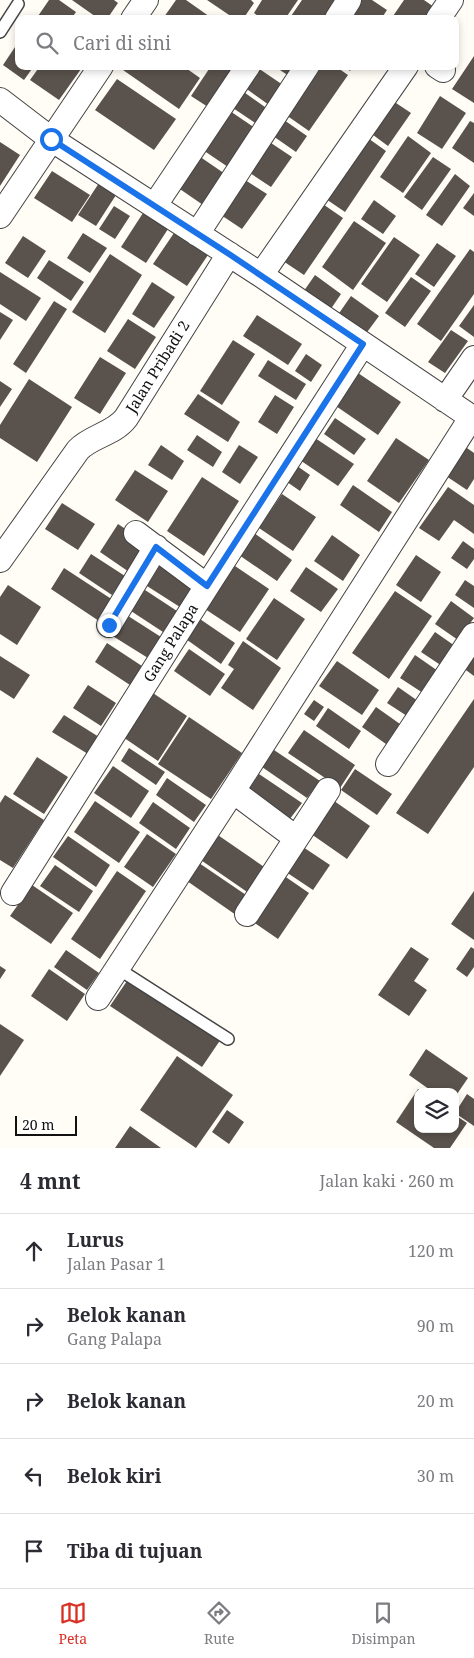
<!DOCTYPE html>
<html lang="id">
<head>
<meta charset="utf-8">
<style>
  body { margin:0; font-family:"Noto Serif",serif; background:#f7f7f7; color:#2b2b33 }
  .controls { position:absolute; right:15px; bottom:15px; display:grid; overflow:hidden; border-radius:10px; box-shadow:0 2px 8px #0003 }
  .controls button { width:45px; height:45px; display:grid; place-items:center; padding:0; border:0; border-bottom:1px solid #e1e1e2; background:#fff; color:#2b2b33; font:25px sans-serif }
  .scale { position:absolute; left:15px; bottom:12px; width:62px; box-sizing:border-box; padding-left:5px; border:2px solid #111; border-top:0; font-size:14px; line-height:18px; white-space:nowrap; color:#111; -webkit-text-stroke:4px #fff; paint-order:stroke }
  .stop { position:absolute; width:15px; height:15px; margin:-11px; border:4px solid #1a73e8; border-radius:50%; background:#fff }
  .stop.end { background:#1a73e8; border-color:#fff; box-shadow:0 1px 5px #0008 }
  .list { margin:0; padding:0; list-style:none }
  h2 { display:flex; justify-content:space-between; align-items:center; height:65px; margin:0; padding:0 20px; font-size:21px }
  h2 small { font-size:16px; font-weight:400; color:#7c7c81 }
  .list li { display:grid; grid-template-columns:32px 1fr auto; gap:15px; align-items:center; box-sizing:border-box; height:75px; padding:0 20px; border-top:1px solid #e1e1e2 }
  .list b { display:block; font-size:19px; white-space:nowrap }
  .list p { margin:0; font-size:16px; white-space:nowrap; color:#7c7c81 }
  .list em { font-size:16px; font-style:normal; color:#7c7c81 }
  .icon { flex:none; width:28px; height:28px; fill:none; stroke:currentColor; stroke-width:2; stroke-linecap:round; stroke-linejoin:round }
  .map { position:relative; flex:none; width:474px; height:1148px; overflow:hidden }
  .search { position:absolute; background:#fff; box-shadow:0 2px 8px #0003; left:15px; right:15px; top:15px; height:55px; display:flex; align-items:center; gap:12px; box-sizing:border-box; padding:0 18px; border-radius:10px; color:#7c7c81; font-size:19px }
  .sheet { height:440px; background:#fff }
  nav { display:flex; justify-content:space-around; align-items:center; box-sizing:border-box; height:70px; border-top:1px solid #e1e1e2; background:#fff; font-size:14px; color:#7c7c81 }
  nav a { display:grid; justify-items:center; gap:2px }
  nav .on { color:#d93025 }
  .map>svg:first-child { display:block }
</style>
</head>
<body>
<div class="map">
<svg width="474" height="1148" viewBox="0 0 474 1148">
  <rect width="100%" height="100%" fill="#fffdf5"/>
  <path fill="#5a524d" d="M49,0H59L76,12L71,19H36Z
    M72,0H114L118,3L107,19H99Z
    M176,0H186L213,19H167L164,17Z
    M207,0H251L254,3L243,19H235Z
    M262,0H298L285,19H262L254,13Z
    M302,0H343L330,19H289Z
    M358,0H372L387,10L381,19H345Z
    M404,0H424L437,9L431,19H391Z
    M17,44L19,46V66H34L24,80L3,65Z
    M474,56V103L452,89Z
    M40,66H77L81,69L59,100L30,80Z
    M125,66H183L200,78L179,109L123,70Z
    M211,66H237L208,107L191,96Z
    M274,66H300L292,78Z
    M319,66H335L348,75L309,131L286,115Z
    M343,66H353L350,71Z
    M258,68L283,85L269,105L244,87Z
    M117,79L176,119L154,150L95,110Z
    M241,90L272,112L261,127L230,106Z
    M440,96L466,113L442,149L417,133Z
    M387,97L411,113L388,146L365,129Z
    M227,109L255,128L228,167L200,148Z
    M284,120L307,136L296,152L273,136Z
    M470,121L474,123V163L452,148Z
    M365,136L386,151L345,212L323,197Z
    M408,136L431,153L403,193L380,177Z
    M268,141L292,157L271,187L247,171Z
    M0,142L20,155L0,186Z
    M196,154L228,176L206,207L174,185Z
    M433,157L451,169L422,210L404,197Z
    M52,171L90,195L72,222L34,198Z
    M455,174L470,186L442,226L426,215Z
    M242,178L267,194L242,229L218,213Z
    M99,183L116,195L96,226L78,215Z
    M474,193V216L463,208Z
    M317,200L343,218L304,275L277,257Z
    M374,200L396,216L383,234L361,219Z
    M114,206L130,216L115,239L99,229Z
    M143,213L168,229L146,263L121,247Z
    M354,221L386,243L353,290L322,267Z
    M83,233L107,248L90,273L67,258Z
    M174,233L208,255L187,286L153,264Z
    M23,236L46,251L28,278L5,263Z
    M394,237L420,255L387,302L361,284Z
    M437,243L456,256L434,287L415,274Z
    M470,249L474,252V294L441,341L417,324Z
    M110,254L142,275L105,333L72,312Z
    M49,260L84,282L71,301L37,278Z
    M0,272L41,298L26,321L0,304Z
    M315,275L341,294L326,316L299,298Z
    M411,277L431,291L405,327L385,313Z
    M152,282L175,297L154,328L132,314Z
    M351,296L379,316L362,339L335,319Z
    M54,301L67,309L26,373L13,364Z
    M474,305V337L459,326Z
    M0,312L13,320L0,340Z
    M257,315L302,344L288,365L243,336Z
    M128,319L156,337L135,369L107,351Z
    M451,330L468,341L445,373L428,362Z
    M233,340L255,354L222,405L200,391Z
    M306,354L322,365L311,382L295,371Z
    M100,357L126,373L100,414L74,398Z
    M268,360L306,384L296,400L258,376Z
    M355,371L401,402L378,435L333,404Z
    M29,379L72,407L37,462L0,438V425Z
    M0,381L12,389L0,407Z
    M198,394L240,422L228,442L184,414Z
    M275,395L294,407L277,434L258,422Z
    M335,418L366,439L354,455L324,434Z
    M309,434L354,464L338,486L294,456Z
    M197,435L222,452L213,467L187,450Z
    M396,438L429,460L399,503L367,481Z
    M460,443L474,453V479L467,490L440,472Z
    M161,445L184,461L172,480L148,465Z
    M239,445L258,457L240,484L222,472Z
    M290,461L310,475L300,491L280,477Z
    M135,470L168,491L148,522L115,500Z
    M202,477L239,501L204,556L167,531Z
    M353,485L392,512L379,532L340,505Z
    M448,487L474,505V534L454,520L439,541L419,528Z
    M282,494L316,517L293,551L259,528Z
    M62,503L95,524L78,550L45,529Z
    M118,524L151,546L132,574L100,552Z
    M254,533L292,560L277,581L239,555Z
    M332,535L360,555L343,581L314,561Z
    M463,541L474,549V559L467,569L451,558Z
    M91,554L125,576L112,595L79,573Z
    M416,555L441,572L421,602L396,585Z
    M160,565L196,588L183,609L147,586Z
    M235,566L269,589L240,632L205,609Z
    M306,567L338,589L321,612L290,591Z
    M64,568L116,602L102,623L51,589Z
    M465,580L474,586V608L455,595Z
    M8,585L41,607L17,645L0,634V597Z
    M145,590L177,611L163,632L131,611Z
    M395,591L432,616L389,679L352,653Z
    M274,598L305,619L277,660L246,639Z
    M451,601L474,618L458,640L435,624Z
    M125,614L161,637L148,658L111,635Z
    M197,617L235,643L221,664L183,637Z
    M435,632L455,646L442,666L421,652Z
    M243,641L281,668L253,710L221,688L234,669L228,665Z
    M107,643L145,668L133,687L95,662Z
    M474,643V676L459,665Z
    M189,649L225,674L210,696L174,671Z
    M415,655L438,671L423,693L400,678Z
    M0,656L30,675L14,699L0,690Z
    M337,661L379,690L362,715L319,686Z
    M88,685L116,703L101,726L73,708Z
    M398,687L418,701L407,716L387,703Z
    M147,689L187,716L158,761L117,733Z
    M474,699V767L428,834L396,813Z
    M314,700L324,707L314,721L304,714Z
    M376,707L400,724L386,744L362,727Z
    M328,708L361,731L349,749L316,726Z
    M64,715L99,737L88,754L52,732Z
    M189,717L242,753L211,799L158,764Z
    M304,730L355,765L340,788L288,753Z
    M129,748L165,772L156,785L121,761Z
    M274,750L320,781L307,798L262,767Z
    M37,757L68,777L44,814L13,794Z
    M113,766L149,791L131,818L94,793Z
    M355,769L392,794L377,815L341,790Z
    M259,774L302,803L286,824L244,796Z
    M167,778L206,805L194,822L156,795Z
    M5,795L44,820L13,868L0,860V803Z
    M327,796L370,826L347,859L304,829Z
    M95,801L140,832L119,863L74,832Z
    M153,802L190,828L176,849L139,823Z
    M212,831L270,871L253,896L195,856Z
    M147,834L176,854L153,887L124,867Z
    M68,836L110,865L96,887L53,857Z
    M297,843L330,865L313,890L280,868Z
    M199,863L249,897L236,915L187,881Z
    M55,865L93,891L79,912L40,886Z
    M117,871L146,891L100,959L71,939Z
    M280,873L309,893L278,939L249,919Z
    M32,885L73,913L51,944L10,916Z
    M474,891V940L451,924Z
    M411,947L429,959L414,981L427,990L409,1016L378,995Z
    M471,947L474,949V967L467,977L456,969Z
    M66,950L99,973L87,990L54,967Z
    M0,966L6,970L0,979Z
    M49,969L85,994L67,1021L31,996Z
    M129,978L221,1039L202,1067L110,1006Z
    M0,1024L24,1040L0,1076Z
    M426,1049L468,1078L455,1097V1092H433L409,1075Z
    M177,1056L233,1095L196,1148L140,1110Z
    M418,1089L422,1092H418V1129H455V1115L467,1123L450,1148H434L396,1122Z
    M467,1094L474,1099V1126L455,1113Z
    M227,1110L244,1122L229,1144L212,1132Z
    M130,1126L161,1148H115Z"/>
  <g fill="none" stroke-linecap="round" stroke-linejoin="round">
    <g stroke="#444" stroke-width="14">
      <path id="service" d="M0,32L18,4
        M117,968L228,1039"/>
    </g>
    <g stroke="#444" stroke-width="26">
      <path id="minor" d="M133,19L146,0
        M337,19L349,0
        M438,19L451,0
        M437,66L443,70
        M0,100L51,139L261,275L474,419
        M155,205L248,66
        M0,216L101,66
        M197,234L307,66
        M261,275L406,66
        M445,400L474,358
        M136,533L207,586
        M0,560L78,450C91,436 114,434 126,418L229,254
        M109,625L156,547
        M388,764L474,635
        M233,791L296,838
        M13,893L207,586L363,344
        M247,914L328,790
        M98,998L233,791L471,418"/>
    </g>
    <use href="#service" stroke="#fff" stroke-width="11"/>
    <use href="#minor" stroke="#fff" stroke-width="24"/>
  </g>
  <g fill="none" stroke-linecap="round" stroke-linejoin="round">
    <path stroke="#1a73e8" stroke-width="6" d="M51,139L229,254L363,344L207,586L156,547L109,625"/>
  </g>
  <g text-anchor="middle" stroke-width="5" stroke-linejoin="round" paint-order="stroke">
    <g font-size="15" fill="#111" stroke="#fff">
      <text transform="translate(158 367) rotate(-58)" y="5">Jalan Pribadi 2</text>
      <text transform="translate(171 643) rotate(-58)" y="5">Gang Palapa</text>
    </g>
  </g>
</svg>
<div class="controls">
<button><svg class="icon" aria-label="layers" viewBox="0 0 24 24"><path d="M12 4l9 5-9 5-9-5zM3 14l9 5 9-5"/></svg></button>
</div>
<div class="scale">20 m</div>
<div class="stop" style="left:51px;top:139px"></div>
<div class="stop end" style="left:109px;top:625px"></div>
<div class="search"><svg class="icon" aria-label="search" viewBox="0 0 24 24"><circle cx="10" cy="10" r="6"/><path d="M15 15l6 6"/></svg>Cari di sini</div>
</div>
<section class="sheet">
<h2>4 mnt<small>Jalan kaki · 260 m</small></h2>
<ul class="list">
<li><svg class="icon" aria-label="ahead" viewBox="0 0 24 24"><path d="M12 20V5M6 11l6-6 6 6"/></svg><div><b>Lurus</b><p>Jalan Pasar 1</p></div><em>120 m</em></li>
<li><svg class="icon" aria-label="right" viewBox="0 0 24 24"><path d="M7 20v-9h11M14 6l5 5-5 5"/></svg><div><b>Belok kanan</b><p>Gang Palapa</p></div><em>90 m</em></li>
<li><svg class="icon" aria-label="right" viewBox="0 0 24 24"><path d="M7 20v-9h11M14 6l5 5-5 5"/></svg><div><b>Belok kanan</b></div><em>20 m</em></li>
<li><svg class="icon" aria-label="left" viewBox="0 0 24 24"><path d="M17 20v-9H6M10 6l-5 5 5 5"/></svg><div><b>Belok kiri</b></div><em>30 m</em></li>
<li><svg class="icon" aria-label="arrive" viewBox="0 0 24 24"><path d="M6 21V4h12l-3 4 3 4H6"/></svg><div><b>Tiba di tujuan</b></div></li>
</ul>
</section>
<nav>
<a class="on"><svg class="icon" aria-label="map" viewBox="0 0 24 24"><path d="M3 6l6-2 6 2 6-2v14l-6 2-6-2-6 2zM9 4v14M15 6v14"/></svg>Peta</a>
<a><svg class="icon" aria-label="directions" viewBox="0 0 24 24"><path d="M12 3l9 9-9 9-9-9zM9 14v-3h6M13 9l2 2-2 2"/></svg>Rute</a>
<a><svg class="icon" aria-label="saved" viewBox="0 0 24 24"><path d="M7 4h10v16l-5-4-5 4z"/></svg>Disimpan</a>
</nav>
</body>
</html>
